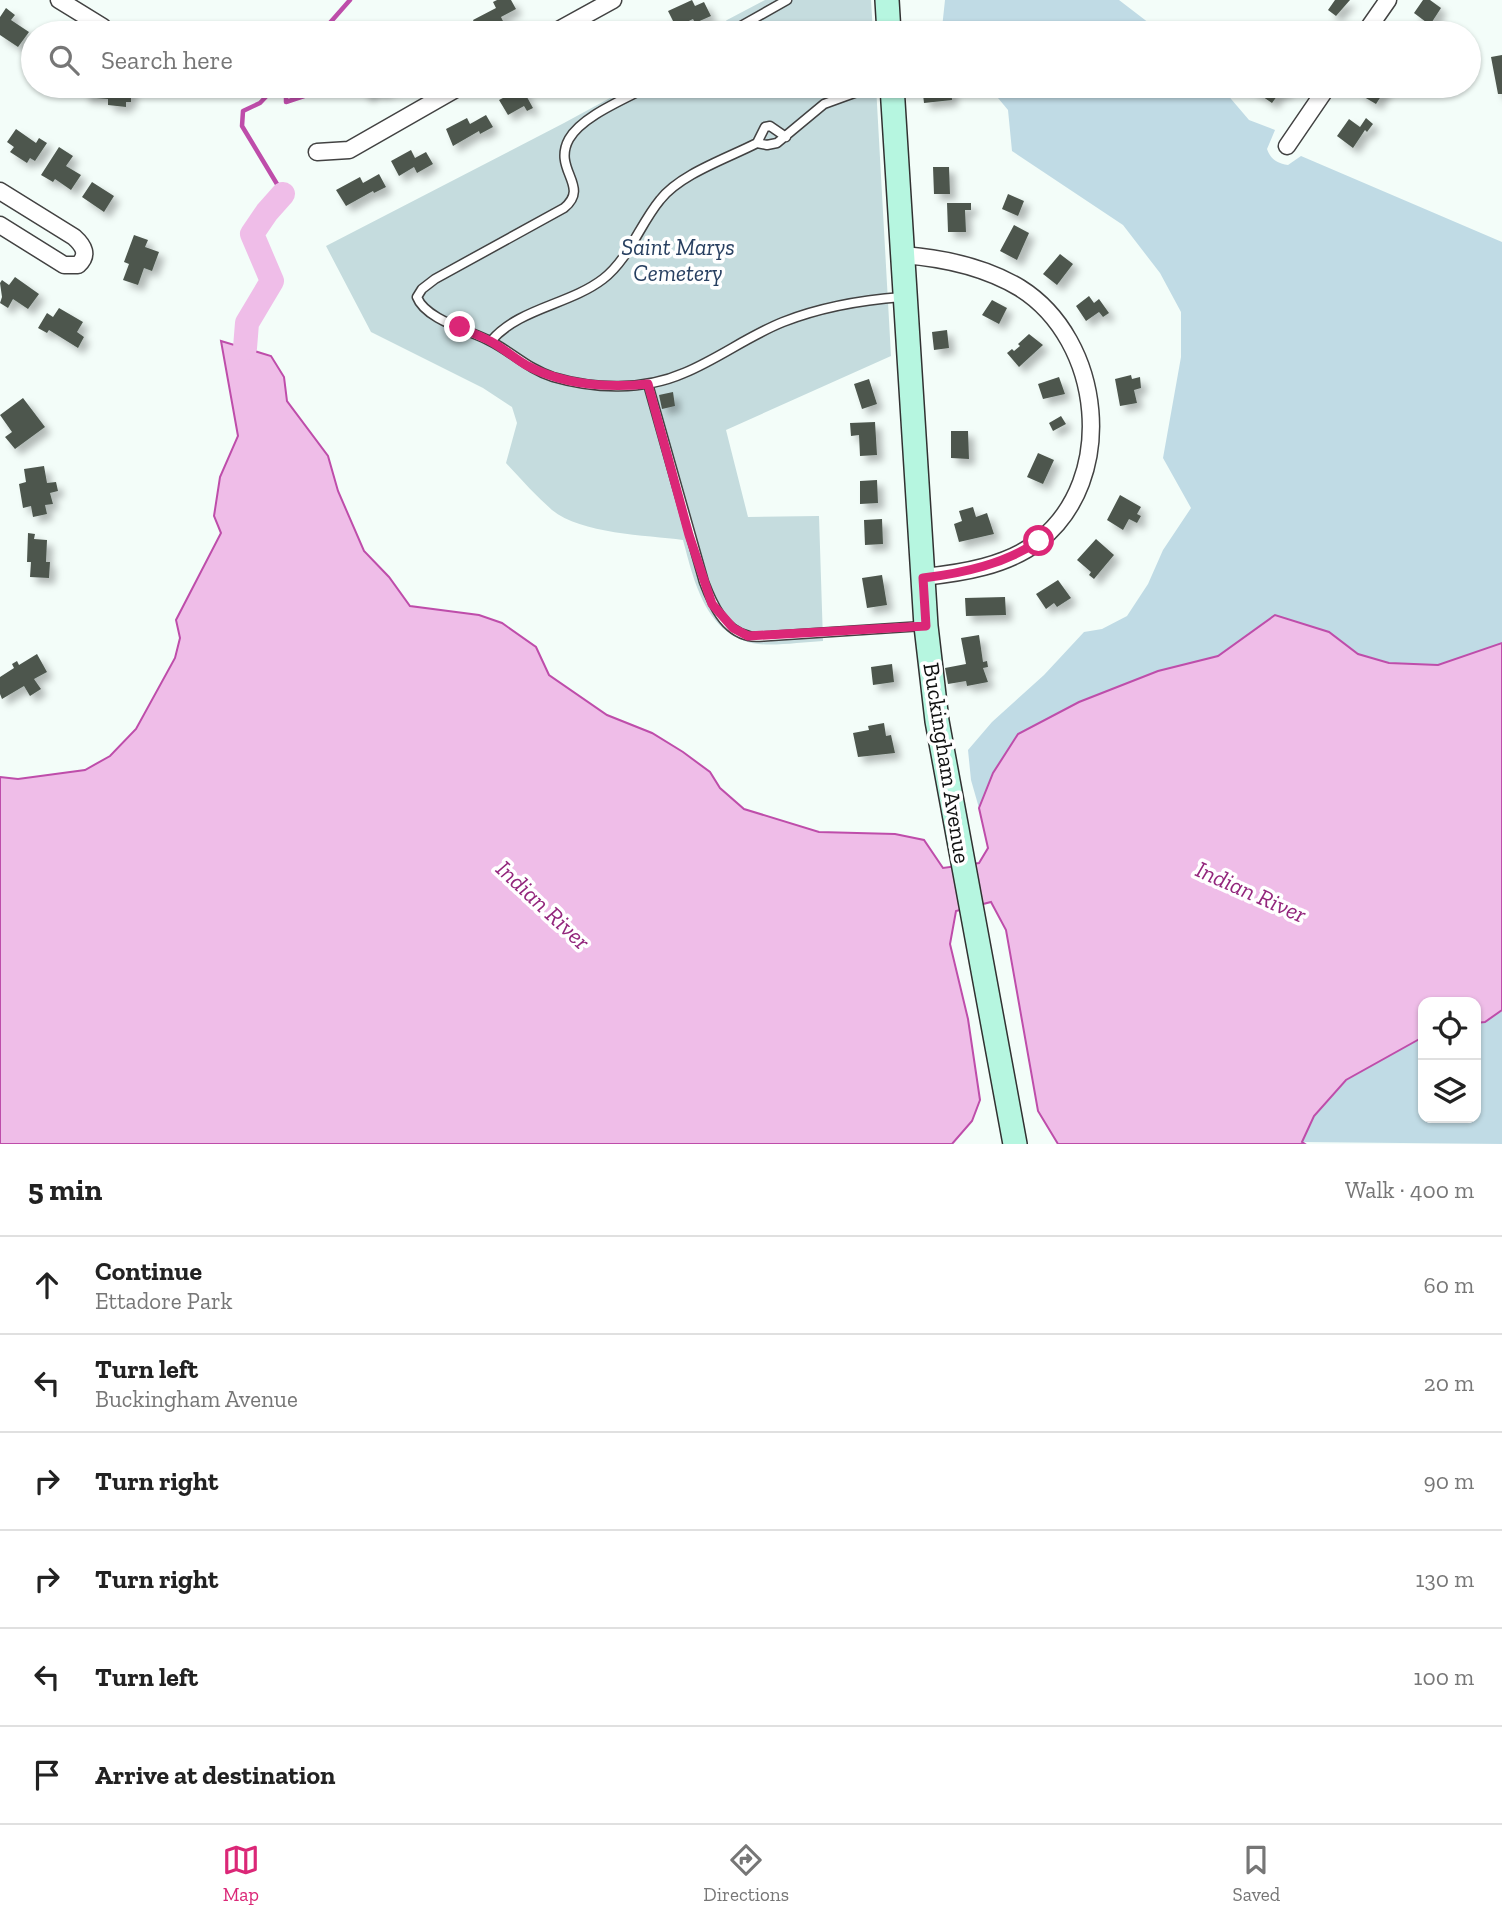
<!DOCTYPE html>
<html lang="en">
<head>
<meta charset="utf-8">
<style>
  body { margin:0; font-family:"Zilla Slab",serif; background:#f2f2f2; color:#222 }
  .controls { position:absolute; right:21px; bottom:21px; display:grid; overflow:hidden; border-radius:14px; box-shadow:0 2px 5px #0004 }
  .controls button { width:63px; height:63px; display:grid; place-items:center; padding:0; border:0; border-bottom:2px solid #e0e0e0; background:#fff; color:#222; font:35px sans-serif }
  .stop { position:absolute; width:21px; height:21px; margin:-16px; border:5px solid #db2777; border-radius:50%; background:#fff }
  .stop.end { background:#db2777; border-color:#fff; box-shadow:0 2px 7px #0008 }
  .list { margin:0; padding:0; list-style:none }
  h2 { display:flex; justify-content:space-between; align-items:center; height:91px; margin:0; padding:0 28px; font-size:30px }
  h2 small { font-size:23px; font-weight:400; color:#767676 }
  .list li { display:grid; grid-template-columns:46px 1fr auto; gap:21px; align-items:center; box-sizing:border-box; height:98px; padding:0 28px; border-top:2px solid #e0e0e0 }
  .list b { display:block; font-size:26px; white-space:nowrap }
  .list p { margin:0; font-size:23px; white-space:nowrap; color:#767676 }
  .list em { font-size:23px; font-style:normal; color:#767676 }
  .icon { flex:none; width:38px; height:38px; fill:none; stroke:currentColor; stroke-width:2; stroke-linecap:round; stroke-linejoin:round }
  .map { position:relative; flex:none; width:1502px; height:1144px; overflow:hidden }
  .search { position:absolute; background:#fff; box-shadow:0 2px 5px #0004; left:21px; right:21px; top:21px; height:77px; display:flex; align-items:center; gap:18px; box-sizing:border-box; padding:0 24px; border-radius:38px; color:#767676; font-size:26px }
  .sheet { height:679px; background:#fff }
  nav { display:flex; justify-content:space-around; align-items:center; box-sizing:border-box; height:98px; border-top:2px solid #e0e0e0; background:#fff; font-size:19px; color:#767676 }
  nav a { display:grid; justify-items:center; gap:4px }
  nav .on { color:#db2777 }
  .map>svg:first-child { display:block }
</style>
</head>
<body>
<div class="map">
<svg width="1502" height="1144" viewBox="0 0 1502 1144">
  <defs>
    <filter id="shadow"><feDropShadow dx="6" dy="6" stdDeviation="3.5" flood-color="#0004"/></filter>
  </defs>
  <rect width="100%" height="100%" fill="#f3fdf9"/>
  <path fill="#c0dbe5" d="M945,0H1119L1162,33H946L942,28Z
    M988,86H1220L1249,120L1275,130L1267,149C1271,160 1277,163 1288,165L1301,156L1502,242V643L1438,665L1389,663L1358,654L1329,632L1275,615L1218,656L1157,671L1079,702L993,773L979,808L971,780L968,750L992,722L1044,675L1084,632L1102,629L1127,616L1148,584L1163,550L1191,508L1163,458L1181,357V312L1160,273L1123,225L1012,151L1008,110Z
    M1502,1010V1144L1302,1142L1314,1116L1347,1080L1423,1037V1118H1476V1023L1485,1022Z"/>
  <path fill="#c5dcde" d="M765,0H871L873,33H711L727,20Z
    M632,86H876L891,356L726,430L748,517L819,516L823,641C802,642 778,646 758,644C706,637 694,581 683,540C646,535 581,534 552,510C536,496 521,479 506,463L517,423L512,407L483,388L371,332L326,246L564,123Z"/>
  <path fill="#efbde8" stroke="#be4daa" stroke-width="2" d="M221,341L271,356L284,377L287,401L328,456L338,491L364,551L389,577L410,606L479,615L502,623L536,647L549,675L607,715L652,733L683,752L710,772L720,788L744,809L819,832L895,834L924,840L943,868L979,863L988,848L979,808L993,773L1018,734L1079,702L1158,671L1218,656L1275,615L1329,632L1358,654L1389,663L1438,665L1502,643V1010L1485,1022L1476,1023V1002H1423V1037L1346,1080L1314,1116L1302,1142L1305,1144H1058L1038,1111L1006,930L991,902L956,911L950,944L968,1019L980,1100L972,1121L952,1144H0V777L18,779L85,770L110,756L136,729L175,658L180,638L176,620L221,533L214,516L220,477L238,436Z"/>
  <g fill="none" stroke-linecap="round" stroke-linejoin="round">
    <path stroke="#be4daa" stroke-width="4.5" d="M332,33L328,25L350,0
      M276,86L260,103L243,111L242,126L283,194
      M277,86L286,92V102L307,95L316,86"/>
    <path stroke="#efbde8" stroke-width="24" d="M245,348L247,323L272,281L252,234L267,212L283,194"/>
  </g>
  <path fill="#4d574e" filter="url(#shadow)" d="M497,0H511L516,9L501,17L504,23L484,33H479L473,20L496,8L493,2Z
    M692,0L695,6L704,2L711,16L695,23L693,19L676,27L668,11Z
    M1335,0H1350L1336,16L1328,10Z
    M1423,0H1430L1441,8L1430,25L1414,13Z
    M6,8L15,15L11,20L29,32L18,47L0,35V17Z
    M653,21L659,33H619L635,25L638,30Z
    M1502,55V94H1498L1491,57Z
    M84,86H131V102H126V107L108,105V99L83,97Z
    M359,86H394L380,94L378,90L366,97Z
    M922,86H951L952,100L924,103Z
    M1247,86H1289L1283,94L1280,92L1272,103Z
    M1365,86H1384L1387,87L1376,104L1359,94Z
    M522,88L533,108L527,111L524,106L508,115L499,100Z
    M486,115L493,127L480,134L479,131L453,146L446,129L467,118L470,124Z
    M1366,118L1373,124L1367,132L1365,130L1353,148L1337,136L1349,119L1360,127Z
    M16,129L36,143L39,138L47,143L35,161L30,158L27,163L10,152L14,147L7,142Z
    M59,147L73,156L66,166L81,175L71,190L55,179L53,182L41,175Z
    M411,150L415,158L426,152L433,164L417,173L414,167L399,176L391,161Z
    M933,167H949L950,194H934Z
    M379,174L386,187L374,193L373,191L346,206L336,190L360,177L363,183Z
    M92,182L114,196L104,212L82,197Z
    M1008,194L1024,201L1018,216L1002,209Z
    M947,203H971V210H965L966,232H948Z
    M1014,225L1029,233L1017,260L1000,251Z
    M134,235L148,240L145,247L159,252L152,271L144,268L138,285L123,280L129,264L124,262Z
    M1060,254L1073,264L1057,285L1043,274Z
    M15,277L39,294L28,309L13,299L8,308L0,303L2,297L0,283L2,280L9,285Z
    M1089,296L1094,303L1099,299L1109,313L1103,317L1099,312L1086,321L1076,306Z
    M992,300L1007,308L999,324L982,315Z
    M59,308L83,322L77,332L84,337L78,348L49,330L47,333L38,328L47,313L53,317Z
    M947,330L949,348L934,350L932,332Z
    M1029,334L1043,345L1019,367L1007,353L1012,349L1014,351L1020,346L1018,344Z
    M1131,375L1132,379L1140,377L1141,388L1134,390L1137,403L1120,406L1115,379Z
    M1059,377L1065,394L1043,399L1038,384Z
    M869,379L877,404L862,409L854,384Z
    M673,392L675,406L662,409L659,395Z
    M23,398L45,427L15,449L5,437L12,432L0,415Z
    M1061,416L1066,424L1053,431L1049,423Z
    M875,422L877,455L860,456L859,435L851,436L850,423Z
    M951,431H968L969,459L951,458Z
    M1038,453L1054,460L1043,484L1027,477Z
    M44,466L47,483L56,482L58,491L50,493L53,504L45,505L47,514L33,517L31,506L23,508L19,484L26,482L24,469Z
    M877,480L878,503L860,504V481Z
    M1120,495L1141,507L1137,514L1141,516L1137,523L1129,519L1123,530L1107,520Z
    M973,507L976,517L987,513L994,534L959,542L954,524L962,521L959,511Z
    M882,519L883,544L865,545L864,520Z
    M28,533L35,534L34,539L47,540L46,562H50L49,578L30,577L31,562H27Z
    M1096,539L1114,555L1094,579L1089,575L1091,572L1077,560Z
    M882,575L887,605L867,608L862,578Z
    M1058,580L1071,598L1057,607L1054,603L1046,609L1036,594Z
    M1005,597L1006,615L966,616L965,598Z
    M979,635L983,662L987,661L988,667L983,668L988,682L967,686L966,681L948,684L945,668L966,664L961,638Z
    M37,654L47,672L34,679L41,689L30,696L24,686L2,699L0,694V677L14,668L12,664L17,661L19,665Z
    M892,664L894,682L873,685L871,667Z
    M884,723L886,736L891,735L895,753L858,757L853,733L869,730L868,726Z"/>
  <g fill="none" stroke-linecap="round" stroke-linejoin="round">
    <g stroke="#424242" stroke-width="11">
      <path id="service" d="M733,33L741,26L787,0
        M649,86C625,99 582,116 569,139C552,170 591,186 564,208L435,279L422,289L417,297C425,319 468,330 488,340C511,351 528,369 553,377C594,389 643,391 684,373C718,359 748,336 783,322C821,307 862,300 902,297
        M757,143L765,127L770,126L786,137
        M491,341C519,308 569,305 603,279C629,259 640,224 660,200C680,174 728,158 757,143L767,145L777,143L824,104L857,92L889,87
        M648,384L704,582C712,603 724,631 749,636C755,638 764,636 771,636L923,626"/>
    </g>
    <g stroke="#424242" stroke-width="19">
      <path id="minor" d="M59,0L103,27
        M553,33L613,0
        M1365,33L1388,0
        M1287,146L1328,86
        M317,152L349,150L461,86
        M0,191L74,237C84,246 89,255 78,265H64L0,225
        M903,255C943,258 985,267 1020,288C1103,340 1118,479 1039,541C1007,566 962,573 923,577"/>
    </g>
    <g stroke="#313131" stroke-width="26">
      <path id="secondary" d="M887,0L889,33
        M892,86L926,626L937,721L1015,1144"/>
    </g>
    <use href="#service" stroke="#fff" stroke-width="8"/>
    <use href="#minor" stroke="#fff" stroke-width="16"/>
    <use href="#secondary" stroke="#b6f6e0" stroke-width="23"/>
  </g>
  <g fill="none" stroke-linecap="round" stroke-linejoin="round">
    <path stroke="#db2777" stroke-width="9" d="M460,327C470,332 480,336 490,341C503,348 514,358 526,365C563,385 607,388 648,384L689,535L712,604L733,628L748,636L926,626L923,578C964,573 1004,564 1039,541"/>
  </g>
  <g text-anchor="middle" stroke-width="7" stroke-linejoin="round" paint-order="stroke">
    <g font-size="23" font-style="italic" fill="#273f60" stroke="#fff">
      <text x="678" y="255">Saint Marys<tspan x="678" dy="26">Cemetery</tspan></text>
    </g>
    <g font-size="23" fill="#0f0f0f" stroke="#fff">
      <text transform="translate(947 763) rotate(81)" y="8">Buckingham Avenue</text>
    </g>
    <g font-size="24" font-style="italic" fill="#93267c" stroke="#fff">
      <text transform="translate(1251 892) rotate(24)" y="8">Indian River</text>
      <text transform="translate(543 905) rotate(43)" y="8">Indian River</text>
    </g>
  </g>
</svg>
<div class="controls">
<button><svg class="icon" aria-label="locate" viewBox="0 0 24 24"><circle cx="12" cy="12" r="6"/><path d="M12 2v4M12 18v4M2 12h4M18 12h4"/></svg></button>
<button><svg class="icon" aria-label="layers" viewBox="0 0 24 24"><path d="M12 4l9 5-9 5-9-5zM3 14l9 5 9-5"/></svg></button>
</div>
<div class="stop" style="left:1039px;top:541px"></div>
<div class="stop end" style="left:460px;top:327px"></div>
<div class="search"><svg class="icon" aria-label="search" viewBox="0 0 24 24"><circle cx="10" cy="10" r="6"/><path d="M15 15l6 6"/></svg>Search here</div>
</div>
<section class="sheet">
<h2>5 min<small>Walk · 400 m</small></h2>
<ul class="list">
<li><svg class="icon" aria-label="ahead" viewBox="0 0 24 24"><path d="M12 20V5M6 11l6-6 6 6"/></svg><div><b>Continue</b><p>Ettadore Park</p></div><em>60 m</em></li>
<li><svg class="icon" aria-label="left" viewBox="0 0 24 24"><path d="M17 20v-9H6M10 6l-5 5 5 5"/></svg><div><b>Turn left</b><p>Buckingham Avenue</p></div><em>20 m</em></li>
<li><svg class="icon" aria-label="right" viewBox="0 0 24 24"><path d="M7 20v-9h11M14 6l5 5-5 5"/></svg><div><b>Turn right</b></div><em>90 m</em></li>
<li><svg class="icon" aria-label="right" viewBox="0 0 24 24"><path d="M7 20v-9h11M14 6l5 5-5 5"/></svg><div><b>Turn right</b></div><em>130 m</em></li>
<li><svg class="icon" aria-label="left" viewBox="0 0 24 24"><path d="M17 20v-9H6M10 6l-5 5 5 5"/></svg><div><b>Turn left</b></div><em>100 m</em></li>
<li><svg class="icon" aria-label="arrive" viewBox="0 0 24 24"><path d="M6 21V4h12l-3 4 3 4H6"/></svg><div><b>Arrive at destination</b></div></li>
</ul>
</section>
<nav>
<a class="on"><svg class="icon" aria-label="map" viewBox="0 0 24 24"><path d="M3 6l6-2 6 2 6-2v14l-6 2-6-2-6 2zM9 4v14M15 6v14"/></svg>Map</a>
<a><svg class="icon" aria-label="directions" viewBox="0 0 24 24"><path d="M12 3l9 9-9 9-9-9zM9 14v-3h6M13 9l2 2-2 2"/></svg>Directions</a>
<a><svg class="icon" aria-label="saved" viewBox="0 0 24 24"><path d="M7 4h10v16l-5-4-5 4z"/></svg>Saved</a>
</nav>
</body>
</html>
